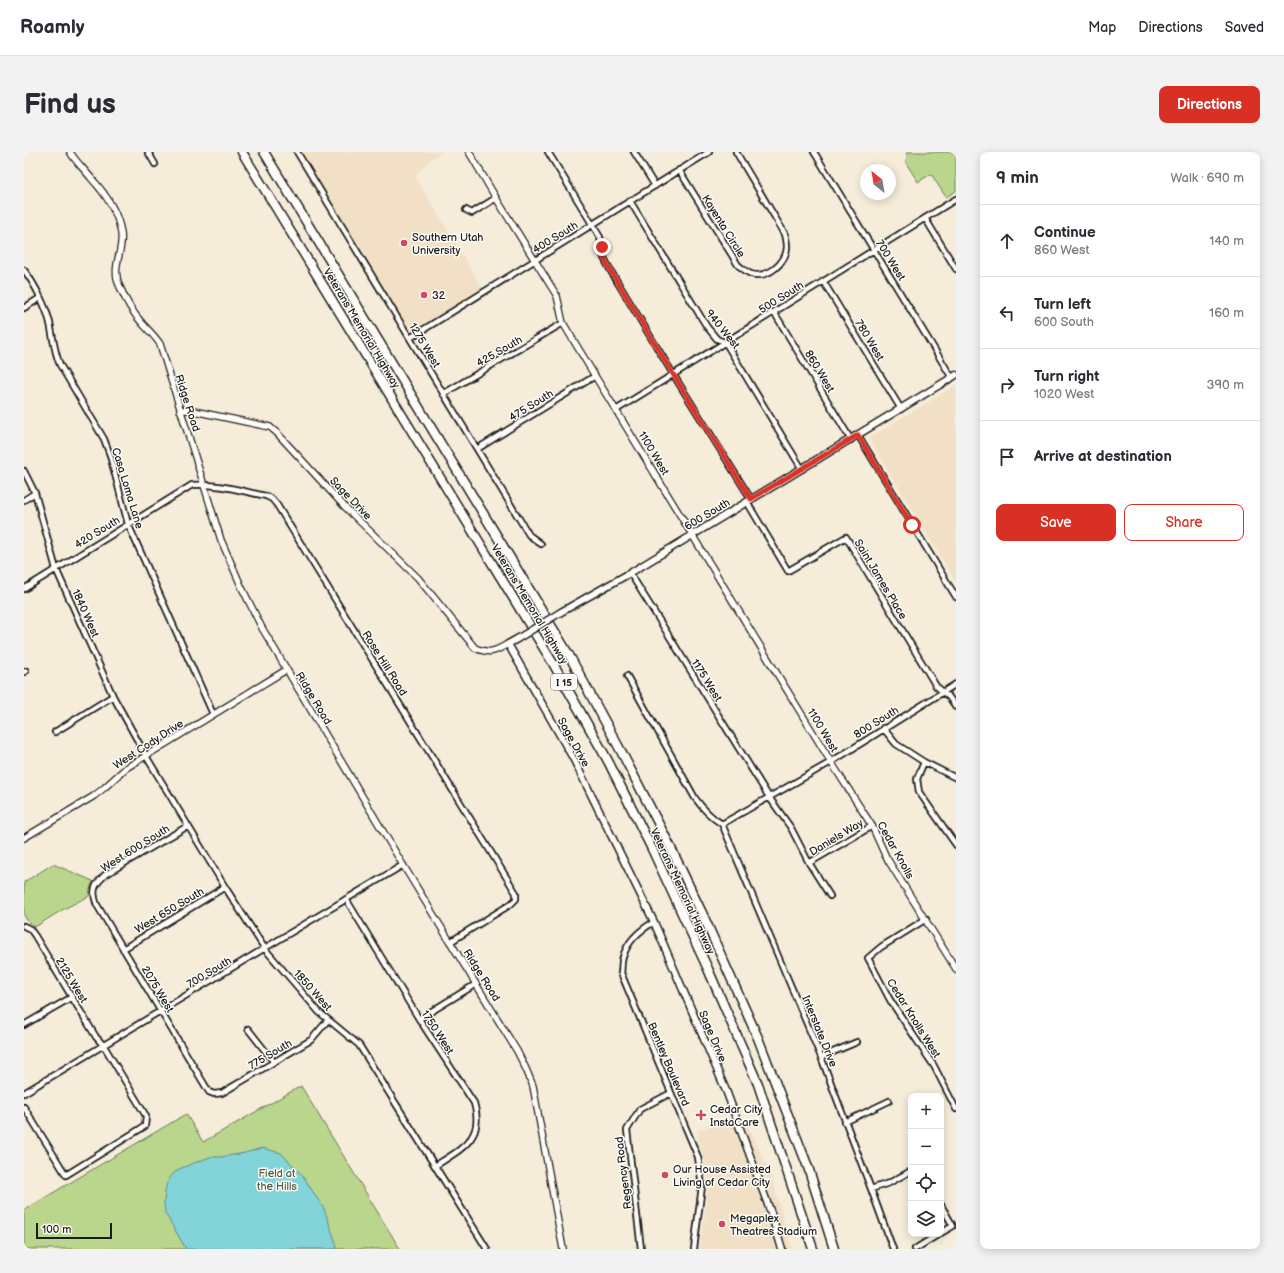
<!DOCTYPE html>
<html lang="en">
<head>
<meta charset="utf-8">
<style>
  body { margin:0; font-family:"Balsamiq Sans",sans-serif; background:#f2f2f3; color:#2b2b33 }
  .controls { position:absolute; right:12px; bottom:12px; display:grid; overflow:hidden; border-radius:8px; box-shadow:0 2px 10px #0003 }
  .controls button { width:36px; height:36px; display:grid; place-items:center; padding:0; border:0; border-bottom:1px solid #e1e1e2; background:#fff; color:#2b2b33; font:20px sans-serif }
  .compass { position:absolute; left:836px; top:12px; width:36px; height:36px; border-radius:50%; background:#fff; box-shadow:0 2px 10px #0003; rotate:329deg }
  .scale { position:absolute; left:12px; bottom:10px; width:76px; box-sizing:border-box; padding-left:4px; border:2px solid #1c1c1c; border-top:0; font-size:11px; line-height:14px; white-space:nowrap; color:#1c1c1c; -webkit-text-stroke:3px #fdfcf7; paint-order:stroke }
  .stop { position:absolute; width:12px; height:12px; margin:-9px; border:3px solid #d93025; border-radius:50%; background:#fff }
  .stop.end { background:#d93025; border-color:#fff; box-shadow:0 1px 4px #0008 }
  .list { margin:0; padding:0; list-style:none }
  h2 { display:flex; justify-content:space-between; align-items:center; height:52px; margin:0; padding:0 16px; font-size:17px }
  h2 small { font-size:13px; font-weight:400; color:#7c7c81 }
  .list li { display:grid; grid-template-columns:26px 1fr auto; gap:12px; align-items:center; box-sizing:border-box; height:72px; padding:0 16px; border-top:1px solid #e1e1e2 }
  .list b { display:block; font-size:15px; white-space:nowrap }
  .list p { margin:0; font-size:13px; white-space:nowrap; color:#7c7c81 }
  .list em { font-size:13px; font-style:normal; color:#7c7c81 }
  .actions { display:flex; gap:8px; padding:12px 16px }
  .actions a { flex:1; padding:9px 0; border:1px solid #d93025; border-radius:8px; text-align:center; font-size:14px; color:#d93025 }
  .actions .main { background:#d93025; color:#fff }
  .icon { flex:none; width:22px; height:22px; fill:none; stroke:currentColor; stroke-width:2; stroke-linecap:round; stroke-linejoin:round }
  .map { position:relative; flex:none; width:932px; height:1097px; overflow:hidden; border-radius:8px }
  header { display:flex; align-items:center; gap:24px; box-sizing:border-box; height:56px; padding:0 20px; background:#fff; border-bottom:1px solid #e1e1e2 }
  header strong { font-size:19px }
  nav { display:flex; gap:22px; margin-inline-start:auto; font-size:14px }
  .intro { display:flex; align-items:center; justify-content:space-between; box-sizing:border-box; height:96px; padding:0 24px }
  h1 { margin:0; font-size:28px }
  .button { padding:10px 18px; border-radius:8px; background:#d93025; color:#fff; font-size:14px; font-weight:700 }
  main { display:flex; gap:24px; padding:0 24px }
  aside { flex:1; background:#fff; border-radius:8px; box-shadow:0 2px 10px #0003 }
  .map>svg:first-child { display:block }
</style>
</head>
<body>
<header>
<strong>Roamly</strong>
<nav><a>Map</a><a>Directions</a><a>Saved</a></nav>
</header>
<div class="intro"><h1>Find us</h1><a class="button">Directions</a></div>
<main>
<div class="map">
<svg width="932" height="1097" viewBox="0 0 932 1097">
  <rect width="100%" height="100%" fill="#f6ecda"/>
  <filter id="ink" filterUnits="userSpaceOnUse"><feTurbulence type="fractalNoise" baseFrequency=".025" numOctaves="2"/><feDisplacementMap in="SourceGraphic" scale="8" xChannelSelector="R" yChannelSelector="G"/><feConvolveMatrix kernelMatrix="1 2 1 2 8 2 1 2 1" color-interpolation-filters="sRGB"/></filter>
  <g filter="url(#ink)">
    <path fill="#f1e0c6" d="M273,0H418L404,10L391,24L460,139L386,186Z
      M932,233V430L845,286Z
      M720,966L746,1020L768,1097H676L685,1030L673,979L703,968Z"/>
    <path fill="#bad58c" stroke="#6b7854" d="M883,0H932V39L922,45L907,22L894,30L882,11Z
      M29,712L69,729L66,737L65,744L38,758L11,775L4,770L0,763V730Z
      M277,934L376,1097H0V1058L162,962L179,990Z"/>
    <path fill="#83d4d9" stroke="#5a8a8d" d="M238,996L257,1001L279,1024L300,1057L312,1091L313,1097H162L141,1061L140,1051L141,1039L143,1031L148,1023L155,1017L186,1005H197L221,1001Z"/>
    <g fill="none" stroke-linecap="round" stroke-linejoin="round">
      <g stroke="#1c1c1c" stroke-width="8">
        <path id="minor" d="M124,0L131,12
          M273,0L505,383L517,392
          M524,0L576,85L580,106L588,121L649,222L727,347
          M610,0L631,34
          M790,0L928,226
          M655,18L714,113C718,116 722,120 727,122C744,127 762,111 763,95C763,91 762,86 761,82L712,0
          M606,49L683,175L693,187L701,190L778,317
          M442,58L448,61L472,46
          M901,66L932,117
          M0,118C10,131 22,154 26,171C29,185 30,199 36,213L80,287L86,303L104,372L189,562
          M799,129L877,257
          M0,156L16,146
          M750,160L827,288
          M386,186L685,0
          M419,242L539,171
          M592,258L932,47
          M834,283L932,445
          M453,297L571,224
          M0,319L11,341L32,417L89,544L122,604L201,735L241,797L295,860L335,893L463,1097
          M0,348L11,341
          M723,350L764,419L822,385L912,534L925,545L932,555
          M606,421L745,645L767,676L785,711L806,744
          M0,437L168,333C192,331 218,339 242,344L248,347L253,353L492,741V747L487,752L426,790
          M0,520L2,519
          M603,524L671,646C679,657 686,665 698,672
          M859,576L872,592L900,610L932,626
          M31,580L89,544
          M900,610L893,627L895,640L932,693
          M698,672L797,905L847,1037L869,1097
          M698,672L807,610L932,532
          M164,674L82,722C71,732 67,738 73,753L185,940L190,942L198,941L287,888L304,868
          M785,711L848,674
          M322,747L395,867L450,951C461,987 437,997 411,1014
          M902,767L857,795L844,806L866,848L910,914L932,957
          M630,770C616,778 603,790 599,805C597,810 598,816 597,821L674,1005L678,1034L670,1097
          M0,774L6,777L11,784L72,885L80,894L122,964L121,974L42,1023L0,955
          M99,797L201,735
          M395,867L452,832
          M0,873L48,845
          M224,877L250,910
          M797,905L833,890
          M0,941L379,713
          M821,970L865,949
          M847,1037L865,1031L887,1019
          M917,1053L929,1074L917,1081
          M617,1097L603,978L616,957L647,941
          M891,1097L915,1082"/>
      </g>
      <g stroke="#1c1c1c" stroke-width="8">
        <path id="tertiary" d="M46,0C52,10 60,17 67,26C81,41 94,61 97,81C100,100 86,115 96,135C101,147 109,161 118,171C124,178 131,184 136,192L197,388L218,436L238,476L379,713L493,899L502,917L509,934L539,1097
          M445,0L472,46L533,144L539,171L571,224L807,610L848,674L862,705L932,817
          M156,258H165L246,275L253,281L321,355L394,426L451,496C466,502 470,500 484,492
          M0,686L70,644L80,636L102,616L262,518"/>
      </g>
      <g stroke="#1c1c1c" stroke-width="9">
        <path id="secondary" d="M537,460L606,421L932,223
          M493,487L484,492L549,606L630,770L703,941L747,1061L758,1097"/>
      </g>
      <g stroke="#1c1c1c" stroke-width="11">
        <path id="motorway" d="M218,0L530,513L584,609L628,697L684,817L734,932L789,1097
          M240,0L545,503L598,601L644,690L678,761L734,886L784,1015L810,1097"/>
      </g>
      <use href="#minor" stroke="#fdfcf7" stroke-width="4.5"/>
      <use href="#tertiary" stroke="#fdfcf7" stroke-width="5.5"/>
      <use href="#secondary" stroke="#fdfcf7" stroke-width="6"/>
      <use href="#motorway" stroke="#fdfcf7" stroke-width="8"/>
      <g stroke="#1c1c1c" stroke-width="9" stroke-linecap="butt">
        <path id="secondary-bridge" d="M493,487L537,460"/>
      </g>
      <use href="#secondary-bridge" stroke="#fdfcf7" stroke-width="6"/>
    </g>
  </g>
  <g fill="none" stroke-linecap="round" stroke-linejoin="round" filter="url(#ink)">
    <path stroke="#d93025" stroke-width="5" d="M578,95L580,106L588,121L649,222L727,347L834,283L888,373"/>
  </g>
  <g fill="#d1495b" stroke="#fdfcf7" stroke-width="1.5">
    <circle cx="380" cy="91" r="4"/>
    <circle cx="400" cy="143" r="4"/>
    <path d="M675 957h4v4h4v4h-4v4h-4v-4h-4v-4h4z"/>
    <circle cx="641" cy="1023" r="4"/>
    <circle cx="698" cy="1072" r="4"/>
  </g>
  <g text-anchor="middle" stroke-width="3" stroke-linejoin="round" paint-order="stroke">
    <rect fill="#fdfcf7" stroke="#605f5e" stroke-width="1" x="527" y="522" width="26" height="16" rx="3"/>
    <g font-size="10" font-weight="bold" fill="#1c1c1c">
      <text x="540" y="534">I 15</text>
    </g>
    <g font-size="11" fill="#1c1c1c" stroke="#fdfcf7">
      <text transform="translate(700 74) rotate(58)" y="4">Kayenta Circle</text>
      <text transform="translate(531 85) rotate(-32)" y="4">400 South</text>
      <text transform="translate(867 108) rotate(58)" y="4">700 West</text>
      <text transform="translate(757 145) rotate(-32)" y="4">500 South</text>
      <text transform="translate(338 176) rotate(59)" y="4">Veterans Memorial Highway</text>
      <text transform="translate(699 177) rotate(51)" y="4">940 West</text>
      <text transform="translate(846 188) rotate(59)" y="4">780 West</text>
      <text transform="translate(401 193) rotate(59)" y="4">1275 West</text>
      <text transform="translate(475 199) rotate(-30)" y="4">425 South</text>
      <text transform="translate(796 219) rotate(59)" y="4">860 West</text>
      <text transform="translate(164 251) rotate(72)" y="4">Ridge Road</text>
      <text transform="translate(507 253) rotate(-32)" y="4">475 South</text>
      <text transform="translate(630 301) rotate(59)" y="4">1100 West</text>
      <text transform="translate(104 336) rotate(73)" y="4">Casa Loma Lane</text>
      <text transform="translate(327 346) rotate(46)" y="4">Sage Drive</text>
      <text transform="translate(683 362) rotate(-31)" y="4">600 South</text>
      <text transform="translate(73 380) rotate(-32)" y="4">420 South</text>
      <text transform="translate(857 427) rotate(59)" y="4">Saint James Place</text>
      <text transform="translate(506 452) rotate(59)" y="4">Veterans Memorial Highway</text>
      <text transform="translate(62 461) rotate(66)" y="4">1840 West</text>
      <text transform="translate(361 511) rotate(58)" y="4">Rose Hill Road</text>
      <text transform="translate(683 528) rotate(58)" y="4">1175 West</text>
      <text transform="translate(290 546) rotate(59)" y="4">Ridge Road</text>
      <text transform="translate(852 570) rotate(-32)" y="4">800 South</text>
      <text transform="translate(799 578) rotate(59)" y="4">1100 West</text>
      <text transform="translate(550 590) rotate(61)" y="4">Sage Drive</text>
      <text transform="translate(124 592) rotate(-33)" y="4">West Cody Drive</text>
      <text transform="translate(812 685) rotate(-31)" y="4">Daniels Way</text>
      <text transform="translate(111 696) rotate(-32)" y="4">West 600 South</text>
      <text transform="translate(872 698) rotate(61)" y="4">Cedar Knolls</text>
      <text transform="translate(659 739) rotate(65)" y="4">Veterans Memorial Highway</text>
      <text transform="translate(145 758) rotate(-31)" y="4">West 650 South</text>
      <text transform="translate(185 820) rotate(-31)" y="4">700 South</text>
      <text transform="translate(458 823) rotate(58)" y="4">Ridge Road</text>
      <text transform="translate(48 828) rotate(59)" y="4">2125 West</text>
      <text transform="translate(134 837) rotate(59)" y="4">2075 West</text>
      <text transform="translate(289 838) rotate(48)" y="4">1850 West</text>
      <text transform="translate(890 866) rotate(58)" y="4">Cedar Knolls West</text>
      <text transform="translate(796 879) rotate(68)" y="4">Interstate Drive</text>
      <text transform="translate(414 880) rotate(57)" y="4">1750 West</text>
      <text transform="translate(689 884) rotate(67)" y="4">Sage Drive</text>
      <text transform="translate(246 902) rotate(-31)" y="4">775 South</text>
      <text transform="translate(645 912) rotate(67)" y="4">Bentley Boulevard</text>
      <text transform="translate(599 1021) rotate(-97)" y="4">Regency Road</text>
    </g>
    <g font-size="11" fill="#1c1c1c" stroke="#fdfcf7" text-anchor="start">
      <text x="388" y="89">Southern Utah<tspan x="388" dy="13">University</tspan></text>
      <text x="408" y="147">32</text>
      <text x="686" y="961">Cedar City<tspan x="686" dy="13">InstaCare</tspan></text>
      <text x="649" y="1021">Our House Assisted<tspan x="649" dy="13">Living of Cedar City</tspan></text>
      <text x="706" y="1070">Megaplex<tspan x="706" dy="13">Theatres Stadium</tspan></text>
    </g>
    <g font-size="11" fill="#535d43" stroke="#fdfcf7">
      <text x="253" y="1025">Field at<tspan x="253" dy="13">the Hills</tspan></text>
    </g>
  </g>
</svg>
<div class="controls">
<button>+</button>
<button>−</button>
<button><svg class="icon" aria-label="locate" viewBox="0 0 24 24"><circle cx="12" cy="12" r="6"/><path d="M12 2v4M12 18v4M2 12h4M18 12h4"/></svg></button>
<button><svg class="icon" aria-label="layers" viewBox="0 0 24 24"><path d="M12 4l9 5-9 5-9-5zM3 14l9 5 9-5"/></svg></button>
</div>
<svg class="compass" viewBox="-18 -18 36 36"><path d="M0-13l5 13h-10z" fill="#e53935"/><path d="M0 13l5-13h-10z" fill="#7c7c81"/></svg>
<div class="scale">100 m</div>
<div class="stop" style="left:888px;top:373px"></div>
<div class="stop end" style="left:578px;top:95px"></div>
</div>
<aside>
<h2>9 min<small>Walk · 690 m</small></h2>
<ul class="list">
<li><svg class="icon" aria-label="ahead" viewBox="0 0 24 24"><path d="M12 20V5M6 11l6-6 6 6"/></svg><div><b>Continue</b><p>860 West</p></div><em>140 m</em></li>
<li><svg class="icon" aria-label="left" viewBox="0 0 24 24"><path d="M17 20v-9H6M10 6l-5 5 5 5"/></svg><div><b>Turn left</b><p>600 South</p></div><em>160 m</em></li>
<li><svg class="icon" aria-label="right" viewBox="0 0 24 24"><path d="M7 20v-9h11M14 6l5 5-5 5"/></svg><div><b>Turn right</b><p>1020 West</p></div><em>390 m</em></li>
<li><svg class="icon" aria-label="arrive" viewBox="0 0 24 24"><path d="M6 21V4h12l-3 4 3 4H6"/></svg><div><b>Arrive at destination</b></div></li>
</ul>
<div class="actions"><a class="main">Save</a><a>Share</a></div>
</aside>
</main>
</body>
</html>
